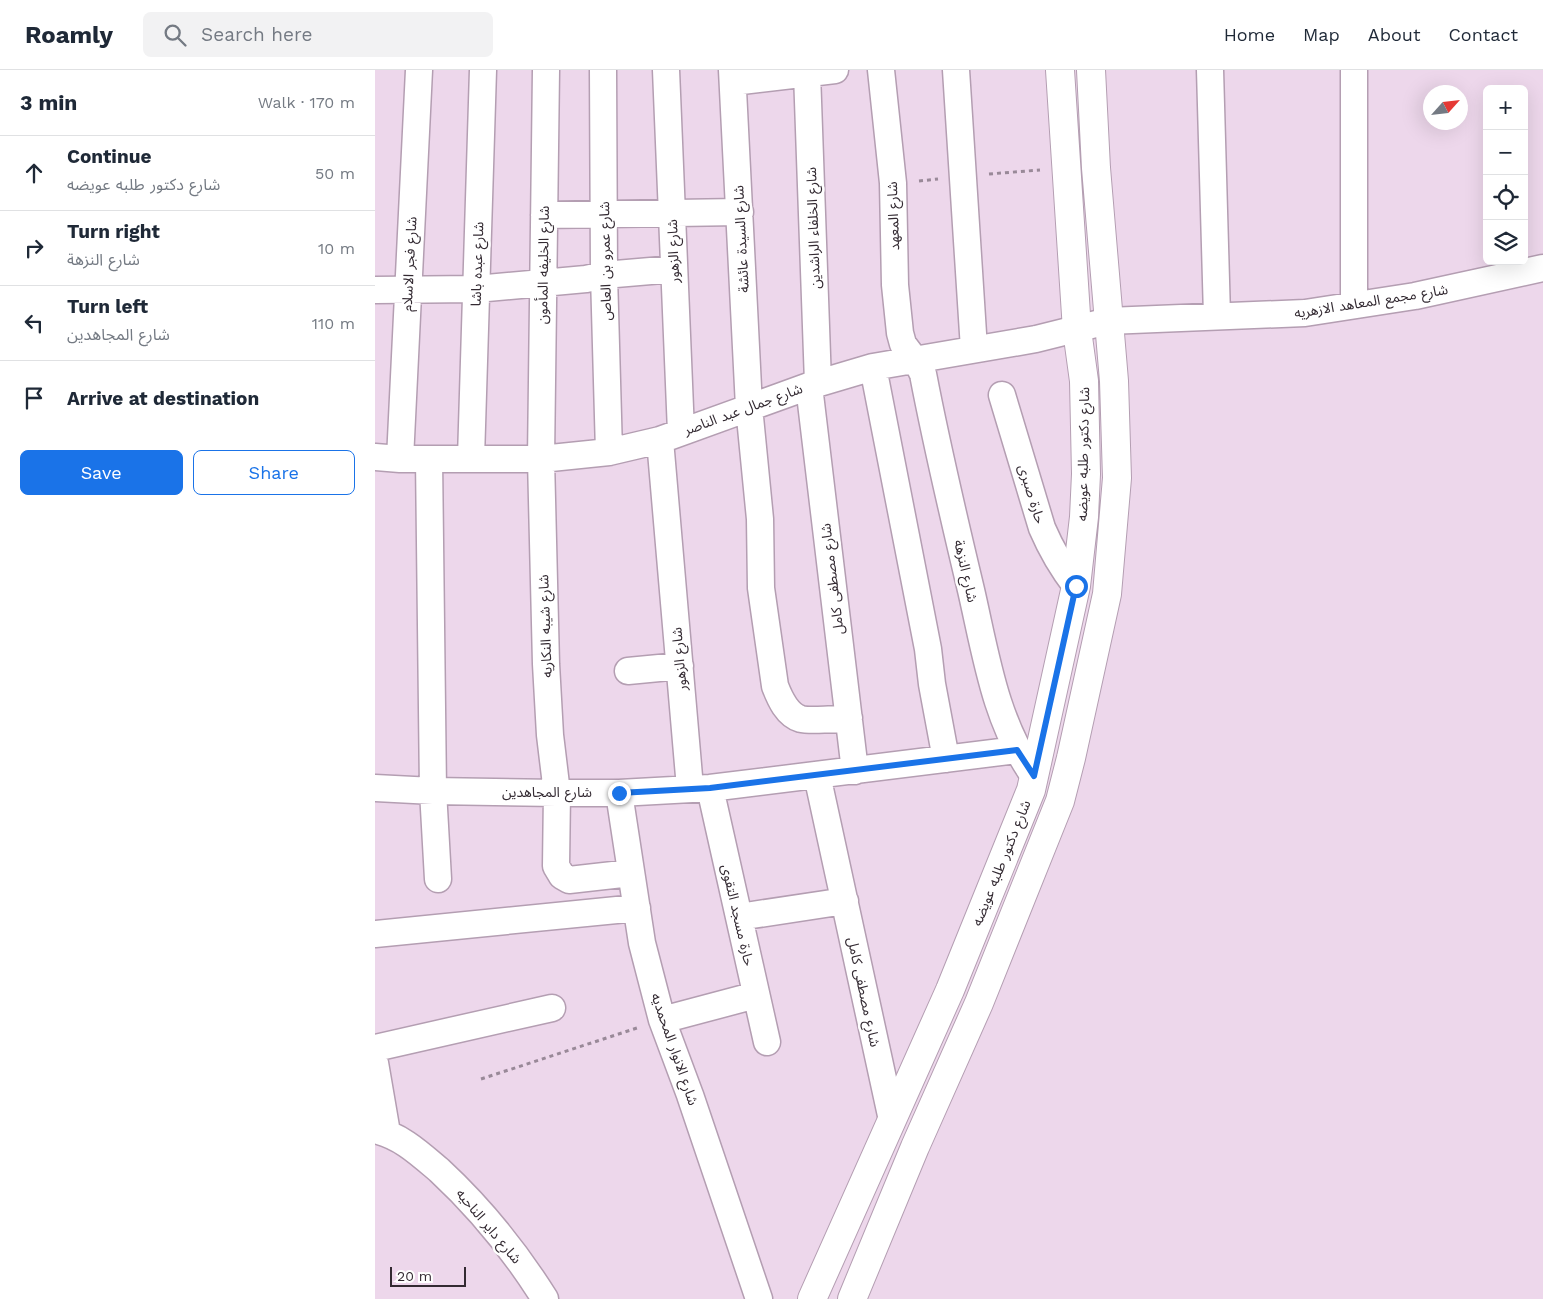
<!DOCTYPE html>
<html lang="en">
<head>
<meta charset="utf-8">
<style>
  body { margin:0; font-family:"Work Sans","Noto Sans Arabic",sans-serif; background:#f2f2f3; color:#1f2937 }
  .controls { position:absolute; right:15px; top:15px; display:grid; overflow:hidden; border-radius:8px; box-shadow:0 5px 20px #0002 }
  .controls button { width:45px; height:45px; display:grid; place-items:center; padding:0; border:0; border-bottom:1px solid #e0e1e3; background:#fff; color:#1f2937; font:25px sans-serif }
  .compass { position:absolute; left:1048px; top:15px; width:45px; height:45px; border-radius:50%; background:#fff; box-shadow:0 5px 20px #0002; rotate:63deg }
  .scale { position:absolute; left:15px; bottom:12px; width:76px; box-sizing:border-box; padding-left:5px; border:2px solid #332a32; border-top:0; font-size:14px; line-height:18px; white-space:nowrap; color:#332a32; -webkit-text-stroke:4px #fff; paint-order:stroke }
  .stop { position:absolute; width:15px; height:15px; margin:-11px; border:4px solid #1a73e8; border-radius:50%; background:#fff }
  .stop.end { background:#1a73e8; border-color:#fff; box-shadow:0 1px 5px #0008 }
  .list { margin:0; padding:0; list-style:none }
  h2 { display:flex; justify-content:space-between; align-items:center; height:65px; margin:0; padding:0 20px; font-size:21px }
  h2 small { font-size:16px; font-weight:400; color:#747a83 }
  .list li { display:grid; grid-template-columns:32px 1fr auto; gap:15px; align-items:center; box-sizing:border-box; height:75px; padding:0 20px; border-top:1px solid #e0e1e3 }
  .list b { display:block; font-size:19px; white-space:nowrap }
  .list p { margin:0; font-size:16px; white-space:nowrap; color:#747a83 }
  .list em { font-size:16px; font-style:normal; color:#747a83 }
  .actions { display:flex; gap:10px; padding:15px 20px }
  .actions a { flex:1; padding:11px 0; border:1px solid #1a73e8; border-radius:8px; text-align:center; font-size:18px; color:#1a73e8 }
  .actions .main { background:#1a73e8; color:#fff }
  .icon { flex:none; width:28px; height:28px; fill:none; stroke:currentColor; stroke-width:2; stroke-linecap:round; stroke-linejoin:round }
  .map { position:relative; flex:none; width:1168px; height:1229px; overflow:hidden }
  header { display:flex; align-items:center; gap:30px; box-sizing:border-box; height:70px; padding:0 25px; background:#fff; border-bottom:1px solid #e0e1e3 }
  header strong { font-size:24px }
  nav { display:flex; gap:28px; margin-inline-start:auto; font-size:18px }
  .search { width:350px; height:45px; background:#f2f2f3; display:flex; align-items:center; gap:12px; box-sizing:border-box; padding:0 18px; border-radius:8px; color:#747a83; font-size:19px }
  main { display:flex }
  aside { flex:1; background:#fff }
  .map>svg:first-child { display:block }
</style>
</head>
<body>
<header>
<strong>Roamly</strong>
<div class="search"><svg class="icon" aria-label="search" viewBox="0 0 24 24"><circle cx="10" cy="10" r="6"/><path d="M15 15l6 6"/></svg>Search here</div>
<nav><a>Home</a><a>Map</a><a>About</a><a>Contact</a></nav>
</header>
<main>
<aside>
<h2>3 min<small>Walk · 170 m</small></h2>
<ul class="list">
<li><svg class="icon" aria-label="ahead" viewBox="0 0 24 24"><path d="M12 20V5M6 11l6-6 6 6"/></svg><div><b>Continue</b><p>شارع دكتور طلبه عويضه</p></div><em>50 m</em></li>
<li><svg class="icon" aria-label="right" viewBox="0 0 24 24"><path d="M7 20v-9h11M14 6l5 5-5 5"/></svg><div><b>Turn right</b><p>شارع النزهة</p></div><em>10 m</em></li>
<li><svg class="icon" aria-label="left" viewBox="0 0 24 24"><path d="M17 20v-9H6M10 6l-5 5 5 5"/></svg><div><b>Turn left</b><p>شارع المجاهدين</p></div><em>110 m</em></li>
<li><svg class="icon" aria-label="arrive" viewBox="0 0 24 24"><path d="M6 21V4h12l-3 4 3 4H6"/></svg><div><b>Arrive at destination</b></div></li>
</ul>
<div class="actions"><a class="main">Save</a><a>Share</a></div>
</aside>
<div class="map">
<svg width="1168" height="1229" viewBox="0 0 1168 1229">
  <rect width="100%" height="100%" fill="#edd7eb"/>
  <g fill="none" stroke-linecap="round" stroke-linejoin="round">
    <g stroke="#b49eb2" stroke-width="29">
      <path id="minor" d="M171,0L166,389L171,594L175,665L182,723L181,796L187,806L194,810L256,803
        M228,0L229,205L234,382
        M291,0L306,362
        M357,0L374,337L385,449L386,518L400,616C405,629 412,645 426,649C434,651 464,649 474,648
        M506,0L518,113L520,215L525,263L528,274L543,294L548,304C562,377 579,449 596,520C611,585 620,651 659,706
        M581,0L599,279
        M835,0L842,246
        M979,0V235
        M432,3L443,313
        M358,12L460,0
        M169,145L365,142
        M0,220L101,219L211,209L229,205L299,199
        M498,297L553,579L557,614L571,689
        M434,316L480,701
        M627,325L667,458C676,479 687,498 701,516
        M285,370L315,718
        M0,387L25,389H166L234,382L285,370L434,316L498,297L661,269L733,251L930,243L1040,226L1168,198
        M96,388L108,0
        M25,389L44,0
        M54,389L58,721L63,809
        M253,601L305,596
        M442,705L517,1050
        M0,718L58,721L182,723H244L335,718L642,680
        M335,718L392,972
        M244,723L267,873L287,950L315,1025L384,1229
        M364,847L470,831
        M0,864L262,838
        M287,950L381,925
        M0,978L177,938
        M0,993L12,1063
        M0,1060C26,1066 44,1083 64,1100C105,1138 140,1181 170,1229"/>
    </g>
    <g stroke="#b49eb2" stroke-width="30">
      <path id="tertiary" d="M437,1229L575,920L656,720L701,516L709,447L711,404L709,311L702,260L685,0
        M477,1229L540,1077L604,933L685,731L696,688L732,524L742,408L739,311L721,98L716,0"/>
    </g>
    <path stroke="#998998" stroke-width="3" stroke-dasharray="4 4" stroke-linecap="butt" d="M614,104L665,100
      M544,111L563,109
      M106,1009L262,958"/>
    <use href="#minor" stroke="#fff" stroke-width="26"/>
    <use href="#tertiary" stroke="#fff" stroke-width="28"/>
  </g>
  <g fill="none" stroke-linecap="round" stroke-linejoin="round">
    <path stroke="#1a73e8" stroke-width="6" d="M244,723L335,718L642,680L659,706L701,516"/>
  </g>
  <g text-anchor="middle" stroke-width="5" stroke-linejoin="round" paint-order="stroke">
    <g font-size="14" fill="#332a32" stroke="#fff">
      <text transform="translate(518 146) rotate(-92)" y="5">شارع المعهد</text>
      <text transform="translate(438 158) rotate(-92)" y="5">شارع الخلفاء الراشدين</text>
      <text transform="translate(366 169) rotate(-93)" y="5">شارع السيدة عائشة</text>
      <text transform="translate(298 181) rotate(-92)" y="5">شارع الزهور</text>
      <text transform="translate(230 191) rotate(-91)" y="5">شارع عمرو بن العاص</text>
      <text transform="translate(34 194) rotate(-87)" y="5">شارع فجر الاسلام</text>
      <text transform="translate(102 194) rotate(-88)" y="5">شارع عبده باشا</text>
      <text transform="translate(168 195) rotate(-89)" y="5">شارع الخليفه المأمون</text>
      <text transform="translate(996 231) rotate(-9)" y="5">شارع مجمع المعاهد الازهريه</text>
      <text transform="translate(368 339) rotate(-20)" y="5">شارع جمال عبد الناصر</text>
      <text transform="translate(708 384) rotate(-89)" y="5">شارع دكتور طلبه عويضه</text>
      <text transform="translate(657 424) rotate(73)" y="5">حارة صبرى</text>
      <text transform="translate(591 501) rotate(77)" y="5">شارع النزهة</text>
      <text transform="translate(457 509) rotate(-97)" y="5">شارع مصطفى كامل</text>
      <text transform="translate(170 556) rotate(-92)" y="5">شارع شيبه النكاريه</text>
      <text transform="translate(304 589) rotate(-95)" y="5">شارع الزهور</text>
      <text x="172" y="727">شارع المجاهدين</text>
      <text transform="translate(626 793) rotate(-68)" y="5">شارع دكتور طلبه عويضه</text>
      <text transform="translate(363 845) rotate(77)" y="5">حارة مسجد التقوى</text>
      <text transform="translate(489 922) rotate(78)" y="5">شارع مصطفى كامل</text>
      <text transform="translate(300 979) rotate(71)" y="5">شارع الانوار المحمديه</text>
      <text transform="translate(114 1156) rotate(50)" y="5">شارع داير الناحيه</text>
    </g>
  </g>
</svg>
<div class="controls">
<button>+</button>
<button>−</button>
<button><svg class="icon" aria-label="locate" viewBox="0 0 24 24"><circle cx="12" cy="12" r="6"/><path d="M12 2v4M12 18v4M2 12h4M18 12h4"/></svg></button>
<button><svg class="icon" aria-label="layers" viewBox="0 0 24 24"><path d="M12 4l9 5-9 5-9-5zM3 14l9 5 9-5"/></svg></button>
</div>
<svg class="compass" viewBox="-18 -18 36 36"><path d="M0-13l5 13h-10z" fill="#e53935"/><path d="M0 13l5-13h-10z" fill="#747a83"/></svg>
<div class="scale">20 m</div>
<div class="stop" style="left:701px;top:516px"></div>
<div class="stop end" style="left:244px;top:723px"></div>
</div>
</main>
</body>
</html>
